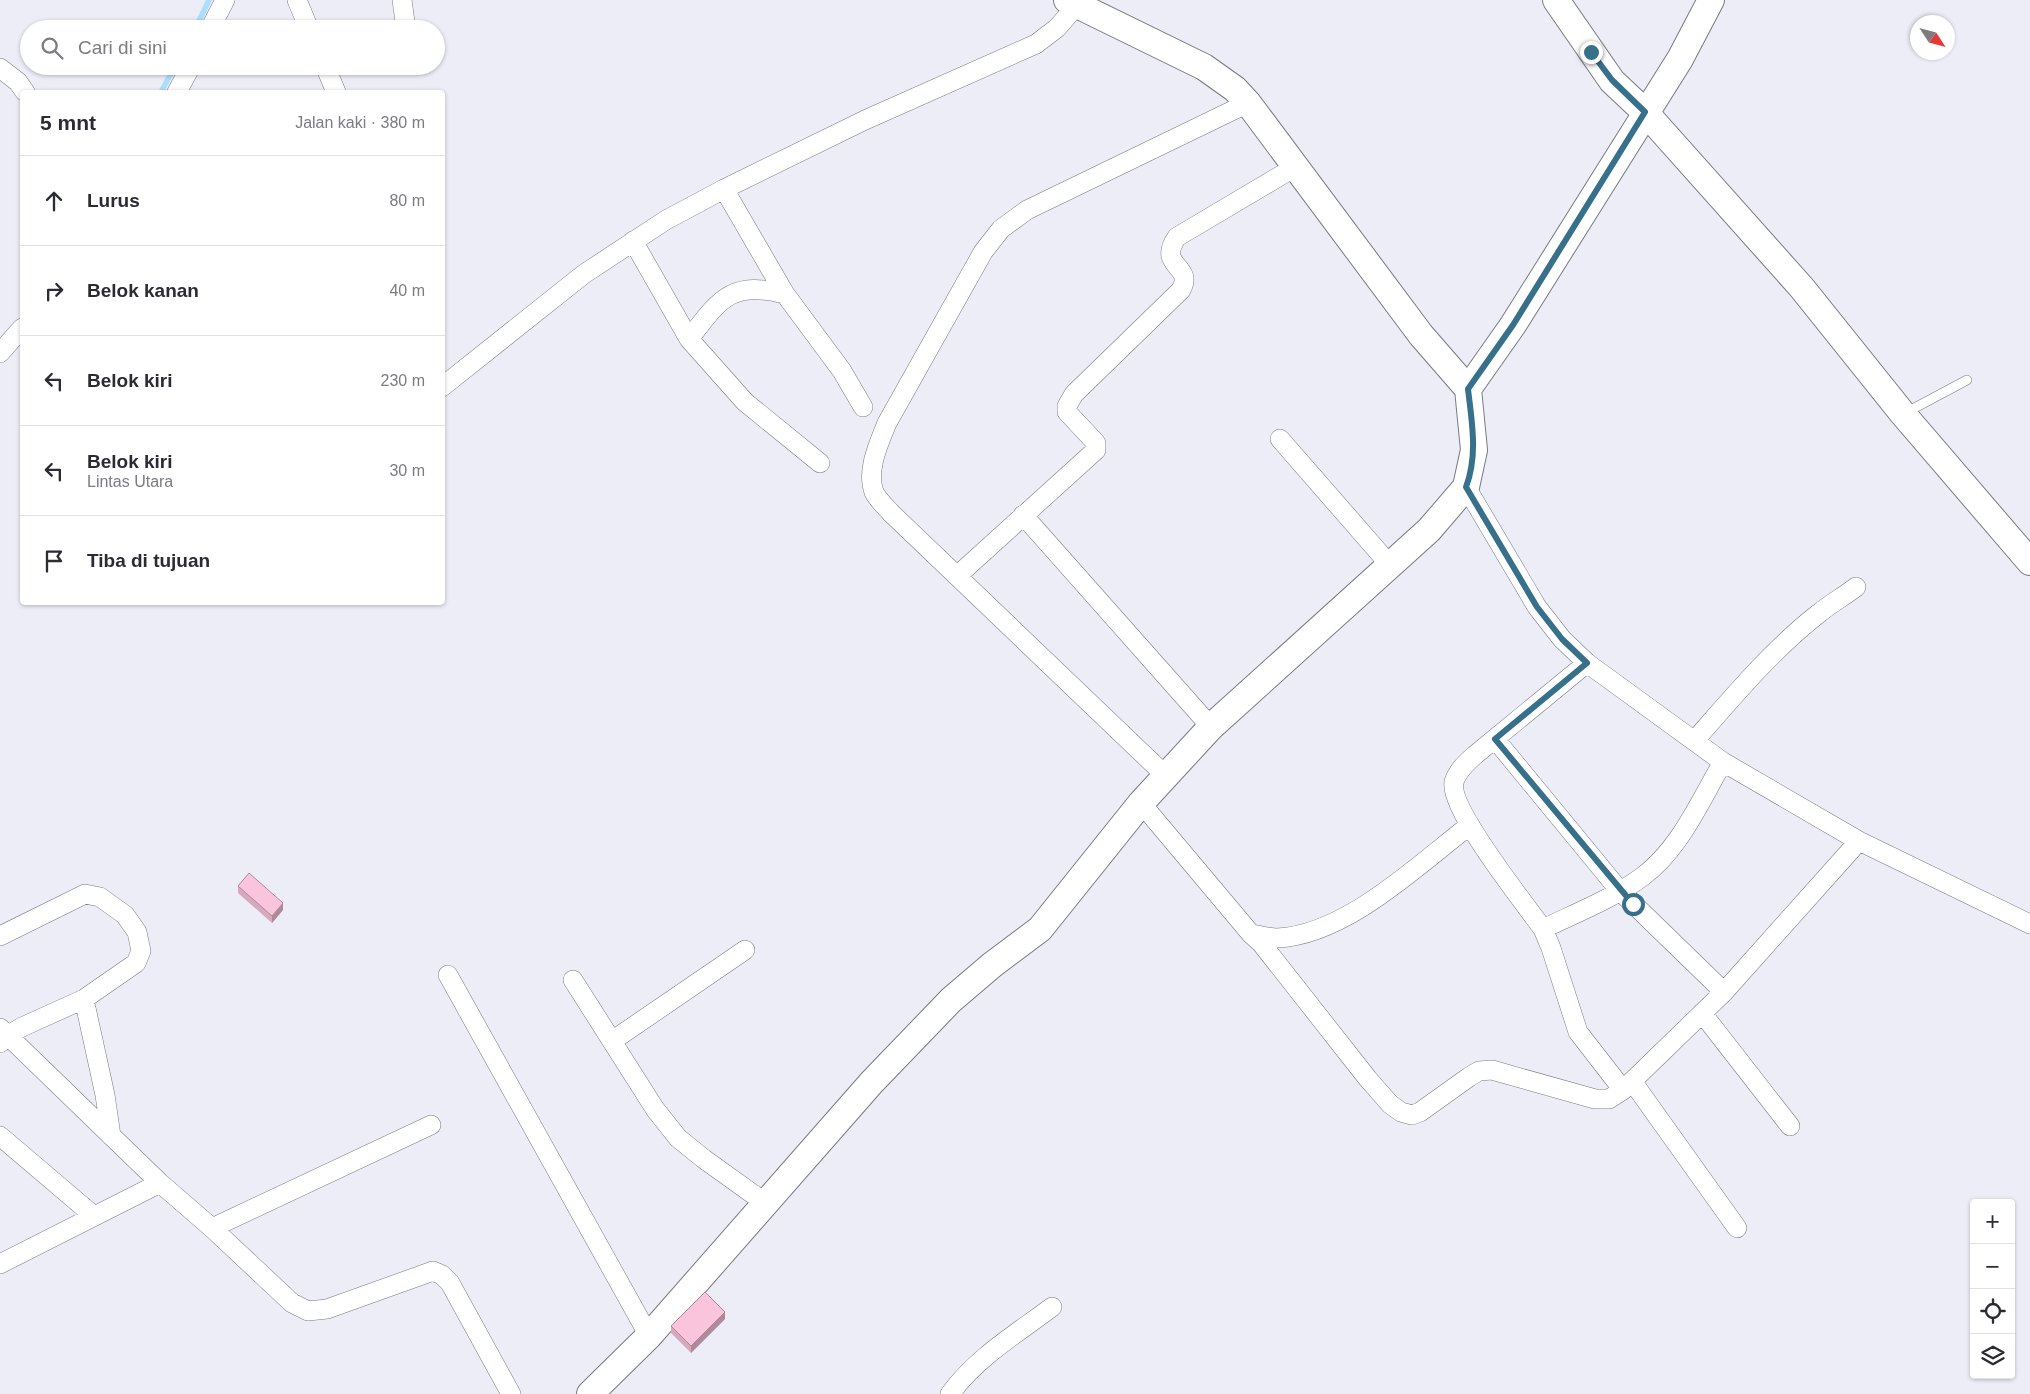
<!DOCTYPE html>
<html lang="id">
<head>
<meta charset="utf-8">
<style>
  body { margin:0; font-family:Arial,sans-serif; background:#f7f7f7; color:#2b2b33 }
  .controls { position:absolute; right:15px; bottom:15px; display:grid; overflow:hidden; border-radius:5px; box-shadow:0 1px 4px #0004 }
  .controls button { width:45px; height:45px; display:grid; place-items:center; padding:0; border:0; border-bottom:1px solid #e1e1e2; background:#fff; color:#2b2b33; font:25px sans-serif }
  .compass { position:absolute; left:1910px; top:15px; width:45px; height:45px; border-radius:50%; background:#fff; box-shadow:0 1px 4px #0004; rotate:126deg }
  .stop { position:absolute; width:15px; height:15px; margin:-11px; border:4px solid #37708a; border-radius:50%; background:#fff }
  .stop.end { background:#37708a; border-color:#fff; box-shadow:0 1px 5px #0008 }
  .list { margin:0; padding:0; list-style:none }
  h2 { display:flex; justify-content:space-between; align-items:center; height:65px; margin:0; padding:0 20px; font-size:21px }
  h2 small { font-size:16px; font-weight:400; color:#7c7c81 }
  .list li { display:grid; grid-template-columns:32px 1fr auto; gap:15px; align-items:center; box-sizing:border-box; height:90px; padding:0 20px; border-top:1px solid #e1e1e2 }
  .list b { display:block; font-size:19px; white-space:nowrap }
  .list p { margin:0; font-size:16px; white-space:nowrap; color:#7c7c81 }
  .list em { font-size:16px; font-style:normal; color:#7c7c81 }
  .icon { flex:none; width:28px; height:28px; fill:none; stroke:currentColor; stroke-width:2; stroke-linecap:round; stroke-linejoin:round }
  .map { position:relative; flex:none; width:2030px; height:1394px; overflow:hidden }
  .search { position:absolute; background:#fff; box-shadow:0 1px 4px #0004; left:20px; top:20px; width:425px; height:55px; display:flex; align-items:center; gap:12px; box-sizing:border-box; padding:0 18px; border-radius:28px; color:#7c7c81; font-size:19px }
  .panel { position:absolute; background:#fff; box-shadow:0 1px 4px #0004; left:20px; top:90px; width:425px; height:515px; border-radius:5px }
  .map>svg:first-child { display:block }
</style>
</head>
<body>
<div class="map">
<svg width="2030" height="1394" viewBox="0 0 2030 1394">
  <rect width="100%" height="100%" fill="#ededf7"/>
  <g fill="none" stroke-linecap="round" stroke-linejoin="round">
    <path stroke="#acdefe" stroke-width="5.5" d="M195,29L209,0
      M161,92L175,66"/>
    <g stroke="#797982" stroke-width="10">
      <path id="lane" d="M1905,413L1967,380"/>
    </g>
    <g stroke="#797982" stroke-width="20">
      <path id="street" d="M297,0L309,29
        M402,0L406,29
        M210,29L225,0
        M325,66L336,92
        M0,68L18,82L25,92
        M177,92L191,66
        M724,189L785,294L842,371L863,407
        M633,241L689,339L745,402L820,463
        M689,339C720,299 731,280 785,294
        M0,353L22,328
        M442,387L584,274L666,220L724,189L865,120L1036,44L1057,28L1077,5
        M1280,439L1389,564
        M1466,487L1537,607L1562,639L1587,663L1723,762L1859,841L2030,924
        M1023,515L1211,727
        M957,576L1096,450V443L1067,412V406L1074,394L1181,290C1195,265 1156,267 1177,237L1295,167
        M1587,663L1475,755C1467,762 1457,771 1454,782C1448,808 1525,904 1543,929L1551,948L1578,1032L1623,1090
        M1495,739L1620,891L1724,992
        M1695,740C1733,697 1772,650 1818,614C1830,604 1843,597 1856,587
        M1166,776L891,513C886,507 877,499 874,492C866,470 879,443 887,423L983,252L1001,229L1027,210L1248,103
        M1141,803L1251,934L1261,943L1368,1079L1390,1104L1401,1112L1412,1115L1420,1112L1469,1077L1479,1071L1492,1070L1595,1099H1609L1623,1090L1724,992L1859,841
        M1543,929C1576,913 1612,899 1642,877C1680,849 1700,801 1723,762
        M1251,934C1259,935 1269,938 1277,938C1346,935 1418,865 1470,825
        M0,936L85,894L100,897L125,915L137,932L141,951L136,963L84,999L22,1027L7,1036L0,1043
        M448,975L649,1336
        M573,980L655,1109L678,1138L704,1159L764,1202
        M84,999L105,1095L111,1136
        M1702,1013L1790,1126
        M0,1028L160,1183L212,1228L292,1303L308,1311L327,1309L433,1271L442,1275L450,1283L511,1394
        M612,1041L745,950
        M1632,1081L1737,1228
        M0,1136L94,1216
        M212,1228L431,1125
        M0,1264L160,1183
        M950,1394C976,1358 1016,1334 1052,1307"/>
    </g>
    <g stroke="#797982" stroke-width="28">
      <path id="secondary" d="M1556,0L1612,81L1645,112L1802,288L1903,414L2030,562
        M1468,389L1513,325L1680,59L1711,0
        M590,1394L649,1336L872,1082L951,1000L992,965L1040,929L1141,803L1211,727L1429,530L1466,487L1474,450L1468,389L1421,335L1248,103L1235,89L1204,67L1067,0"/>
    </g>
    <use href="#lane" stroke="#fff" stroke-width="9"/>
    <use href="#street" stroke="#fff" stroke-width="19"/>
    <use href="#secondary" stroke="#fff" stroke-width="26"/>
  </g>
  <path fill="#d7a9bd" d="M238,886L283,910L272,923L238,893Z
    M725,1319L691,1353L671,1333V1326Z"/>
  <path fill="#af899a" d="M283,903V910L272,923V916Z
    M725,1312V1319L691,1353V1346Z"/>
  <path fill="#fac4dc" stroke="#af899a" d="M249,873L283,903L272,916L238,886Z
    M705,1292L725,1312L691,1346L671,1326Z"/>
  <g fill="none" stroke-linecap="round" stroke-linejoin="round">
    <path stroke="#37708a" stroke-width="6" d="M1591,52L1612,80L1645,112L1513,325L1468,389C1472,423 1478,455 1466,487L1537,607L1562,639L1587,663L1495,739L1633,904"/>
  </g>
</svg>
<div class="controls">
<button>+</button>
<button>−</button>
<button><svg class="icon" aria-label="locate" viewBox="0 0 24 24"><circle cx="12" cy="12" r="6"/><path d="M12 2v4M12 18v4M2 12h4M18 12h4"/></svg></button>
<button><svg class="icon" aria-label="layers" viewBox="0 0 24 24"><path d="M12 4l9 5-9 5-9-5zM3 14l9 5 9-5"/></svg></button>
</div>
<svg class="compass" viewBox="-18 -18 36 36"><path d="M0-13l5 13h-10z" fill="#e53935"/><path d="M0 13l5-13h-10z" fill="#7c7c81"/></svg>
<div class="stop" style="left:1633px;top:904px"></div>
<div class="stop end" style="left:1591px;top:52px"></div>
<div class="search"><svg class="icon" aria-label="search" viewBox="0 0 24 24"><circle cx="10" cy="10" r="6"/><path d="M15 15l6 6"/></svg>Cari di sini</div>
<section class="panel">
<h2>5 mnt<small>Jalan kaki · 380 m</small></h2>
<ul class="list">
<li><svg class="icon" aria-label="ahead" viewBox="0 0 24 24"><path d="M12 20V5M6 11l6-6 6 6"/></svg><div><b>Lurus</b></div><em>80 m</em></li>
<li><svg class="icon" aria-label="right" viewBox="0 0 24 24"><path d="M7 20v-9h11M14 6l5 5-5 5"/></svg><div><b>Belok kanan</b></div><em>40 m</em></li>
<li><svg class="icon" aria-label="left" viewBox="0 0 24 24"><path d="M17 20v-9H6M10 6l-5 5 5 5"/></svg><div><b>Belok kiri</b></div><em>230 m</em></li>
<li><svg class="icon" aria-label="left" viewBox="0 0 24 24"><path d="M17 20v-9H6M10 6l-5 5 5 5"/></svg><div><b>Belok kiri</b><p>Lintas Utara</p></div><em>30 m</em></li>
<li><svg class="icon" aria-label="arrive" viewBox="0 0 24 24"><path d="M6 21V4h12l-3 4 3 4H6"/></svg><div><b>Tiba di tujuan</b></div></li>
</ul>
</section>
</div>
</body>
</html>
